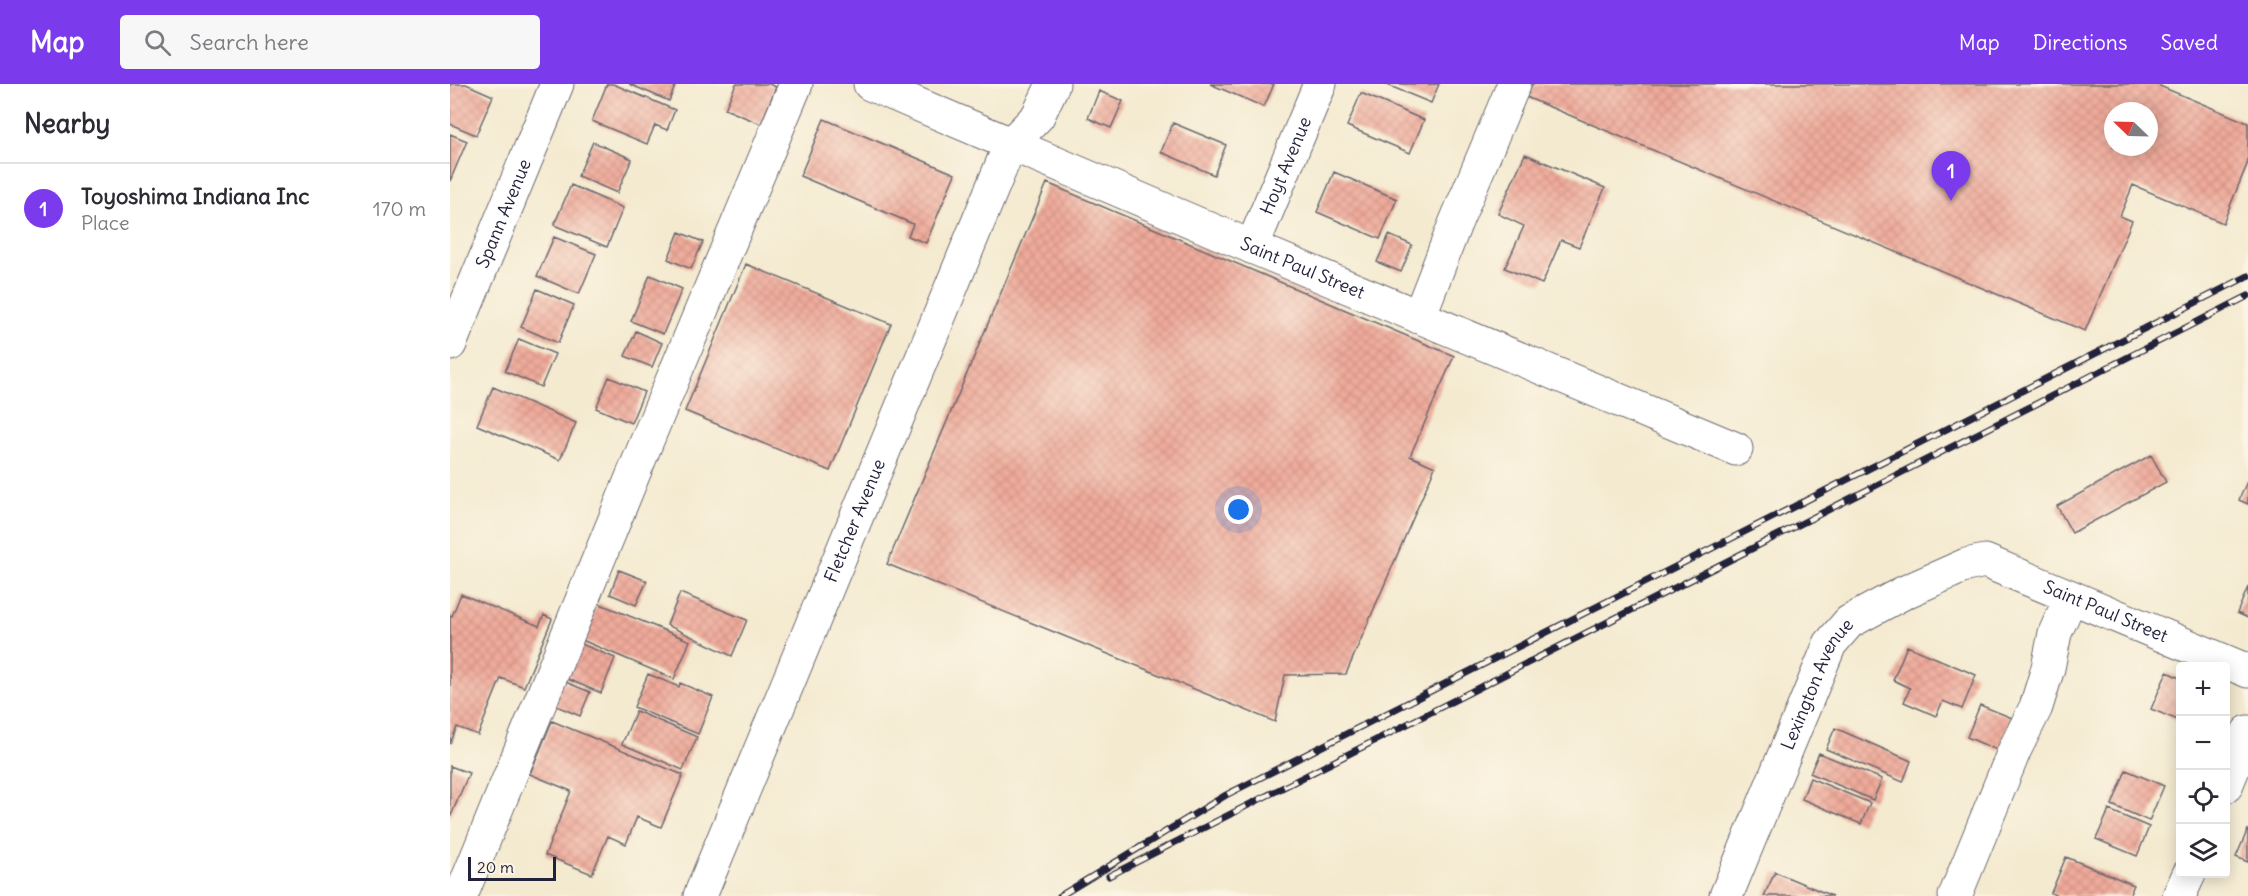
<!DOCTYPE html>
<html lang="en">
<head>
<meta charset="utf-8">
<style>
  body { margin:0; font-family:Delius,sans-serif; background:#f7f7f7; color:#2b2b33 }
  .controls { position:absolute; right:18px; bottom:18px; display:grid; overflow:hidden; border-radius:6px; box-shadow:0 3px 15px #0003 }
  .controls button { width:54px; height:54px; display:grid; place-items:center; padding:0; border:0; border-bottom:2px solid #e1e1e2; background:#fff; color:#2b2b33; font:30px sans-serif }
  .compass { position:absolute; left:1654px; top:18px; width:54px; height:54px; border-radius:50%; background:#fff; box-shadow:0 3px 15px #0003; rotate:293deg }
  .scale { position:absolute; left:18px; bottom:15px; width:88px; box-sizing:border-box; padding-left:6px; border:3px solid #22223b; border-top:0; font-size:16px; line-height:21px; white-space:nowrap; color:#22223b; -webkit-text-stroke:4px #fcf5e5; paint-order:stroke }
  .you { position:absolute; left:789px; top:426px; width:21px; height:21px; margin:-15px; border:4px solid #fff; border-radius:50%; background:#1a73e8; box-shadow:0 0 0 9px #1a73e833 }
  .badge { display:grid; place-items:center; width:39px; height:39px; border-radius:50%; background:#7c3aed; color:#fff; font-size:20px; font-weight:700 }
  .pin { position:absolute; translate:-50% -50px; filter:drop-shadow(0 2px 3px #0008) }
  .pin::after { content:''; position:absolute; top:32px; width:21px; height:18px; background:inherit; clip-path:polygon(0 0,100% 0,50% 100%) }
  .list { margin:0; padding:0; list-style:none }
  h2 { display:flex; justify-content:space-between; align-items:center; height:78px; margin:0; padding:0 24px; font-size:26px }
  h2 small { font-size:20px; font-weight:400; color:#7c7c81 }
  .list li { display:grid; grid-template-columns:39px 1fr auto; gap:18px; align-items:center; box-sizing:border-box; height:90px; padding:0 24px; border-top:2px solid #e1e1e2 }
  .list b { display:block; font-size:22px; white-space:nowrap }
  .list p { margin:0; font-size:20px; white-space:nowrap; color:#7c7c81 }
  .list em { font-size:20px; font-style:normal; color:#7c7c81 }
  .icon { flex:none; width:33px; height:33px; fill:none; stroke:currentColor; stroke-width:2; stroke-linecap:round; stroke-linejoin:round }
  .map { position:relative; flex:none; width:1798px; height:812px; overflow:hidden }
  header { display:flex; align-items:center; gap:36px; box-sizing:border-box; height:84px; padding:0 30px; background:#7c3aed; color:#fff }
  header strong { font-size:28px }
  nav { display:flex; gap:33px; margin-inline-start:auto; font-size:21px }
  .search { width:420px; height:54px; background:#f7f7f7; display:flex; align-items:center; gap:15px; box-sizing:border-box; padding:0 21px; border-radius:6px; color:#7c7c81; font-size:22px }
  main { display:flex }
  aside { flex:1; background:#fff }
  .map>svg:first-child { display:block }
</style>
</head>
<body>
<header>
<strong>Map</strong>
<div class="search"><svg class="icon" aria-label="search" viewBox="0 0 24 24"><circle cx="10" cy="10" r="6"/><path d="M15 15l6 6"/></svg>Search here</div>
<nav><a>Map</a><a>Directions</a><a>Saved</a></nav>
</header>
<main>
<aside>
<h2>Nearby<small></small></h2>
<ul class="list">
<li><span class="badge">1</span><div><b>Toyoshima Indiana Inc</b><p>Place</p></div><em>170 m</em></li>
</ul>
</aside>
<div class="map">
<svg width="1798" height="812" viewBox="0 0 1798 812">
  <defs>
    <pattern id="building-cross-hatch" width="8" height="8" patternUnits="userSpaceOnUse" patternTransform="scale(1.5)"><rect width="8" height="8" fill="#efaa9a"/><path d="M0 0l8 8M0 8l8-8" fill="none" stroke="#cd9286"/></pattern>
  </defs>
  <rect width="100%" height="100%" fill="#fcf5e5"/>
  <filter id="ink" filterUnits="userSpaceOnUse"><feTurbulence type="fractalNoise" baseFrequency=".0167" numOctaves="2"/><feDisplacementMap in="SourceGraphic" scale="12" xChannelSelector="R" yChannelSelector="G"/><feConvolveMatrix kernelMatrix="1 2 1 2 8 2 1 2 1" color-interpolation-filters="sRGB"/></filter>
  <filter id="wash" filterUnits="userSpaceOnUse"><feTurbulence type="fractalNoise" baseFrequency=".008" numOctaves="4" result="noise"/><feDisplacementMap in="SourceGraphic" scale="24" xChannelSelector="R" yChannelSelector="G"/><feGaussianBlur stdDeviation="1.35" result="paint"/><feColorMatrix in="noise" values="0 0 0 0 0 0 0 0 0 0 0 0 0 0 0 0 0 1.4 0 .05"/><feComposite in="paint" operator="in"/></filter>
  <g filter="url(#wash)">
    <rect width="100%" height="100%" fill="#f4ead0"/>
    <g id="blocks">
      <path fill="url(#building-cross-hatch)" fill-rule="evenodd" d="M0,0H16L43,12L26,51L0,40Z
        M157,0H163L225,26L217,46L205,41L197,60L142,37Z
        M179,0H226L219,17Z
        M286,0H319L326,3L311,40L275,25Z
        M760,0H824L814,23Z
        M935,0H989L981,19Z
        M1082,0H1705L1798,39V78L1773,139L1683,101L1670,132L1682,137L1635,247L1076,13ZM1663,27H1699V63H1663Z
        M649,7L673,17L661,44L638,34Z
        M911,9L974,36L960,69L897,42Z
        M374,35L505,90L476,159L458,152L463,140L350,92Z
        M723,39L776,61L764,91L711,68Z
        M0,50L17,57L0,97Z
        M143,58L182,75L167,109L128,92Z
        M1075,70L1155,104L1129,163L1111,156L1092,200L1055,184L1074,142L1048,130Z
        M884,88L947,115L930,155L867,128Z
        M597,99L1004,272L960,372L985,383L896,590L835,591L825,638L437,480Z
        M121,101L173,124L157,163L104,141Z
        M229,148L253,158L241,185L218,175Z
        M939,151L962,161L951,188L927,178Z
        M104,153L146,170L129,210L87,192Z
        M296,180L441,240L380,387L235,327Z
        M200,191L232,205L213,250L181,237Z
        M87,205L124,221L108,259L71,243Z
        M186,247L212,259L202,283L175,272Z
        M69,255L105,270L91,303L55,287Z
        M159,293L194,308L181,339L146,324Z
        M43,303L126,339L110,376L27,341Z
        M1701,371L1716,398L1622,449L1607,422Z
        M1798,395V420L1789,416Z
        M169,486L197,497L186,521L160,510Z
        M1798,503V534L1787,529Z
        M230,509L297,536L282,572L217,541Z
        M11,510L89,542L94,531L102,535L74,603L51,594L28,651L7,643L0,660V531L2,532Z
        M148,519L240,557L224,595L132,556Z
        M129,559L165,574L151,609L115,594Z
        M1457,562L1526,591L1512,625L1493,617L1486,632L1454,618L1460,604L1443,596Z
        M1717,588L1730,594V637L1701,625Z
        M198,590L229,603L230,599L263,613L248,650L184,623Z
        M113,597L140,608L130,632L102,620Z
        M1530,621L1562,634L1549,667L1517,653Z
        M186,627L247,653L233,686L172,660Z
        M102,637L233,691L211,743L187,733L176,760L158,752L142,790L95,771L121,707L80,690Z
        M1385,644L1461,677L1453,698L1376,665Z
        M1369,669L1432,695L1423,716L1360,689Z
        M0,682L19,689L0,734Z
        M1676,686L1714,702L1699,737L1662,721Z
        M1360,694L1420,719L1411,740L1352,715Z
        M1659,726L1699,743L1687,772L1646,755Z
        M1798,745V778L1786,773Z
        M1616,773L1684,801L1679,812H1607L1601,809Z
        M1325,788L1382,812H1314Z"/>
    </g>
  </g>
  <g filter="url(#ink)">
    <use href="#blocks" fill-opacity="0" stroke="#6c686f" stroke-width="1.5"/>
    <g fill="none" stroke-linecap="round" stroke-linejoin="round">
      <g stroke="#6c686f" stroke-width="35">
        <g id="minor">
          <path id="s1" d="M420,0L802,163L1286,365"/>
          <path id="s2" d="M802,163L870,0"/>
          <path d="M969,233L1005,140L1064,0"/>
          <path id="s3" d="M0,260L107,0"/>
          <path d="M1776,702L1798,648"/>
          <path d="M13,807L201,347L346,0"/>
          <path id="s4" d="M250,812L560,61L588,32L603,0"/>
          <path id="s5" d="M1276,812L1380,560L1399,538L1453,509L1516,481L1535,477L1798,587"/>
          <path d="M1505,812L1565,665L1586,623L1598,584L1605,549L1621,513"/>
          <path d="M1729,812L1739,790"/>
        </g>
      </g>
      <use href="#minor" stroke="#fff" stroke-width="33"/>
      <g stroke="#22223b" stroke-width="7">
        <path id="rail" d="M659,792L1798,212
          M610,812L776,711L1798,192"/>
      </g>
      <use href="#rail" stroke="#fcf5e5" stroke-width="4.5" stroke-dasharray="14" stroke-linecap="butt"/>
    </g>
  </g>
  <g text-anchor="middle" stroke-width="4.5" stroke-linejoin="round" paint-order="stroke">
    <g font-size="18" fill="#22223b" stroke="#fcf5e5">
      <text dy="6" stroke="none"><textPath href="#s2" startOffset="88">Hoyt Avenue</textPath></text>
      <text dy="6" stroke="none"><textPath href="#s3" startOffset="141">Spann Avenue</textPath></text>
      <text dy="6" stroke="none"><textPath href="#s1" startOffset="470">Saint Paul Street</textPath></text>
      <text dy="6" stroke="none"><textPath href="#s4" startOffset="406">Fletcher Avenue</textPath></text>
      <text dy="6" stroke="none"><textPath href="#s5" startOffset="582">Saint Paul Street</textPath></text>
      <text dy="6" stroke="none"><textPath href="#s5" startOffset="231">Lexington Avenue</textPath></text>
    </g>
  </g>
</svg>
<div class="controls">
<button>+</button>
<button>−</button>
<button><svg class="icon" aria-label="locate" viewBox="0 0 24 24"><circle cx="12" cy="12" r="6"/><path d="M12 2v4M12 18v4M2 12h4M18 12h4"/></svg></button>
<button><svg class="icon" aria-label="layers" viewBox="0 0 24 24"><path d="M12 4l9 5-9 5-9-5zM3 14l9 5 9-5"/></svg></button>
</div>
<svg class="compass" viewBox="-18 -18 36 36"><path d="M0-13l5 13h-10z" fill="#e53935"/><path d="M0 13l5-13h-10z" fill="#7c7c81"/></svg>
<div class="scale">20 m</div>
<div class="you"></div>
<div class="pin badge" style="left:1501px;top:117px">1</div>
</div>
</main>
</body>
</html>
